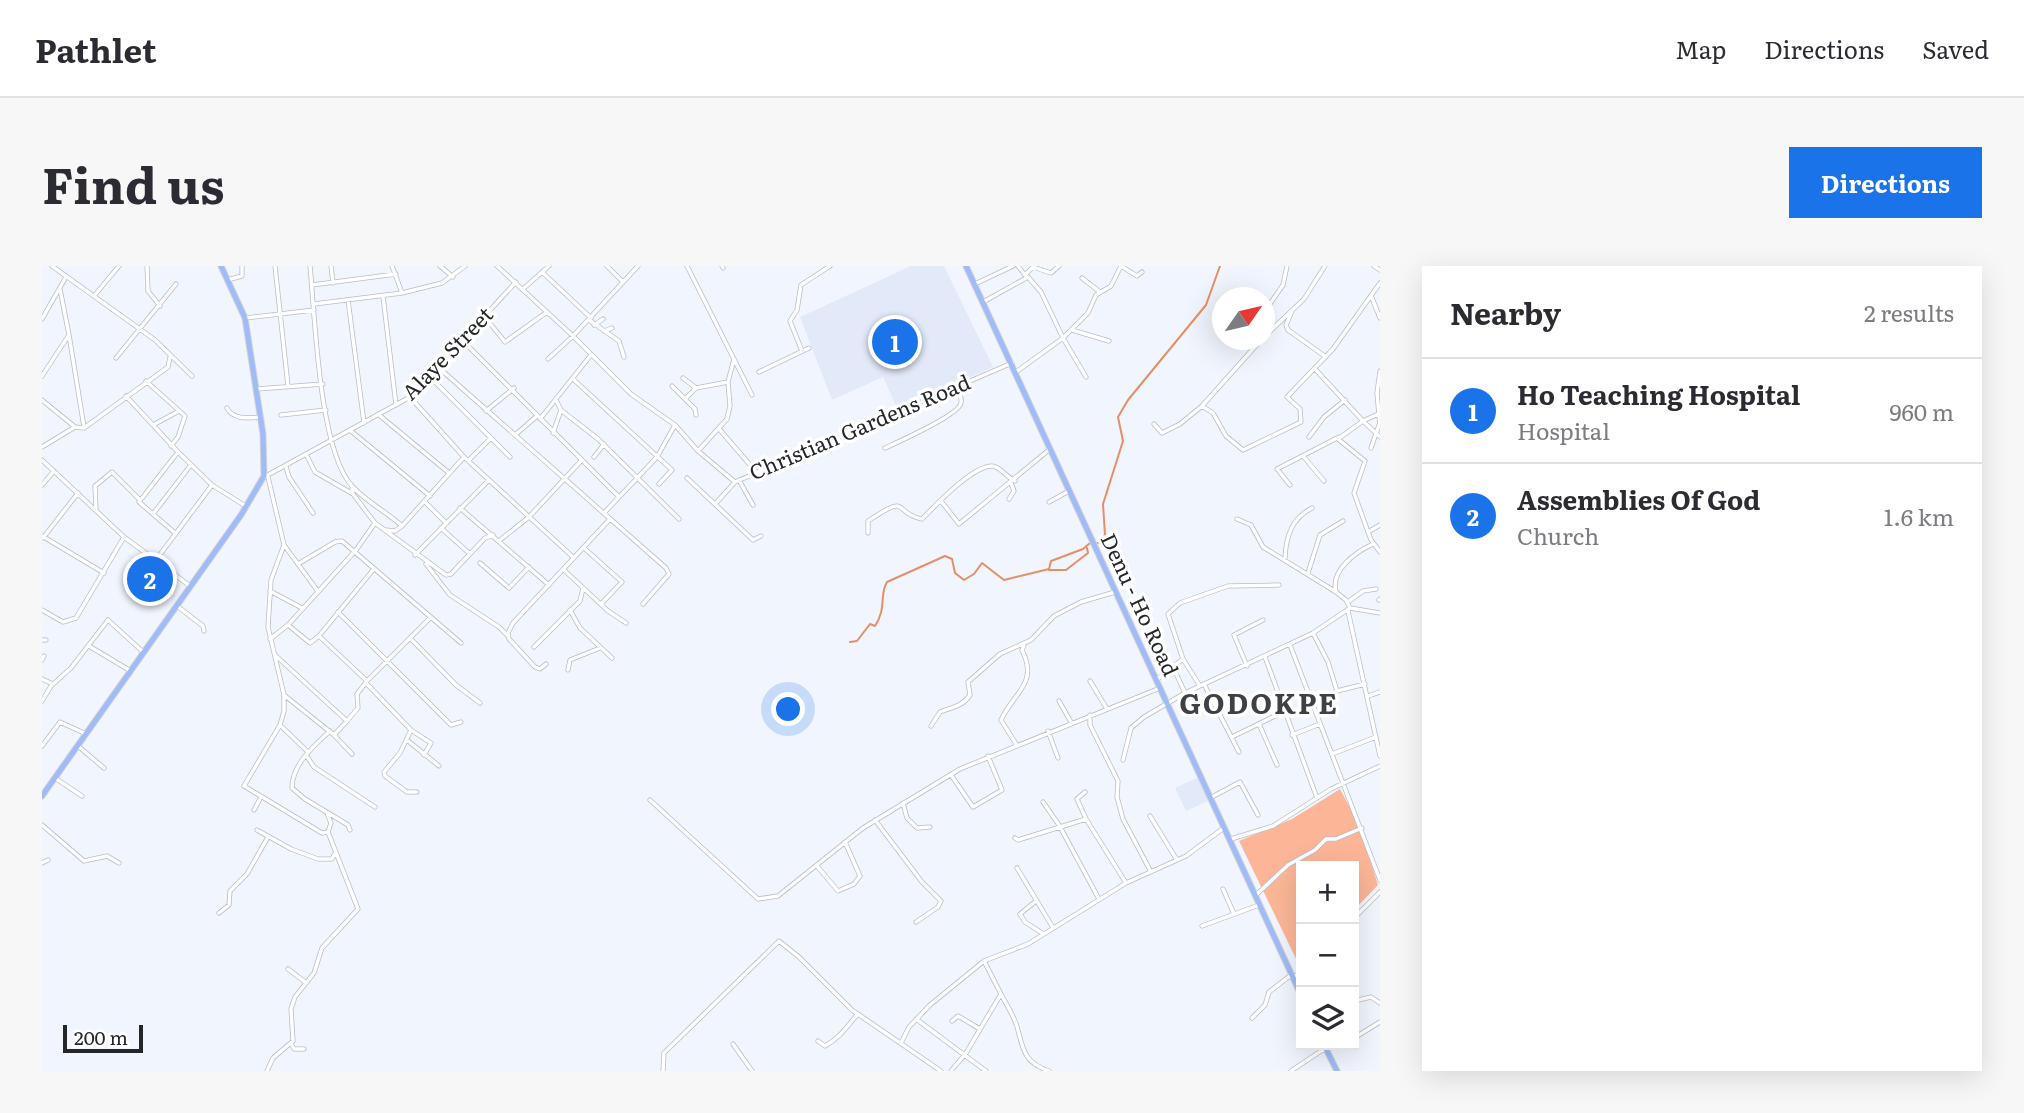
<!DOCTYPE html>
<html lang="en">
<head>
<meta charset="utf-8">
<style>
  body { margin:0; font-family:Literata,serif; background:#f7f7f7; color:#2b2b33 }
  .controls { position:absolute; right:21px; bottom:21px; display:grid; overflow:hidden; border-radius:0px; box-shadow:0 7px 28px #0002 }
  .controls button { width:63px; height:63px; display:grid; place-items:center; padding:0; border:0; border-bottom:2px solid #e1e1e2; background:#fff; color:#2b2b33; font:35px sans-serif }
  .compass { position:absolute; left:1170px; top:21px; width:63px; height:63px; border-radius:50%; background:#fff; box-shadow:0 7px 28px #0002; rotate:56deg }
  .scale { position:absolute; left:21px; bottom:18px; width:80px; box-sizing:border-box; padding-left:7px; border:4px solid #242629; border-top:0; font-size:19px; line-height:24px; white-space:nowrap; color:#242629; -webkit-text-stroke:5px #fff; paint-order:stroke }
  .you { position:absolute; left:747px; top:444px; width:24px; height:24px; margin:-18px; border:5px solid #fff; border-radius:50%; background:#1a73e8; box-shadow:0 0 0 10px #1a73e833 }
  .badge { display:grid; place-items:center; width:46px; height:46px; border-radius:50%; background:#1a73e8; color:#fff; font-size:23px; font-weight:700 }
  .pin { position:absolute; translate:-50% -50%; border:4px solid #fff; box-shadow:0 2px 7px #0006 }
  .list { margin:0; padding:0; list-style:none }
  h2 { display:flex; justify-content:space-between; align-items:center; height:91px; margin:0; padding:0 28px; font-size:30px }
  h2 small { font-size:23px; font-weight:400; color:#7c7c81 }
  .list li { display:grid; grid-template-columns:46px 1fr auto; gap:21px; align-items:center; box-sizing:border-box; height:105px; padding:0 28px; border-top:2px solid #e1e1e2 }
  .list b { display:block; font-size:26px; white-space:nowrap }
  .list p { margin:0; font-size:23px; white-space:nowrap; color:#7c7c81 }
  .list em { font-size:23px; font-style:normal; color:#7c7c81 }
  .icon { flex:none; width:38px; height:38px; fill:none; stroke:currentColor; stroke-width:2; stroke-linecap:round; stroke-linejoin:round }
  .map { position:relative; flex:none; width:1338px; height:805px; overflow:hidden; border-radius:0px }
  header { display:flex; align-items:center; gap:42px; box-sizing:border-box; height:98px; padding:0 35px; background:#fff; border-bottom:2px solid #e1e1e2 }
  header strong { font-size:33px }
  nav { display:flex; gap:38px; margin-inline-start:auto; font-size:24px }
  .intro { display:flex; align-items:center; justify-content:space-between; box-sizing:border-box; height:168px; padding:0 42px }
  h1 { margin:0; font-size:49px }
  .button { padding:18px 32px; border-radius:0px; background:#1a73e8; color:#fff; font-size:24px; font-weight:700 }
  main { display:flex; gap:42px; padding:0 42px }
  aside { flex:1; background:#fff; border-radius:0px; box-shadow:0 7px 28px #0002 }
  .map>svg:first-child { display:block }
</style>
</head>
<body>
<header>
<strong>Pathlet</strong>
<nav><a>Map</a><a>Directions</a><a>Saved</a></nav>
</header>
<div class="intro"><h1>Find us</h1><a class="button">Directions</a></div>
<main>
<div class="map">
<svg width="1338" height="805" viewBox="0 0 1338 805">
  <rect width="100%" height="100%" fill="#f1f5fe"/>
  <path fill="#e2e9f9" d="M869,0H902L951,101L856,144L841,111L790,134L758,51Z
    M1157,511L1168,534L1144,545L1133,522Z"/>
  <path fill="#fcb697" d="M1298,523L1316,557L1336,619L1312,644V600H1259L1258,701L1197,575L1250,553Z"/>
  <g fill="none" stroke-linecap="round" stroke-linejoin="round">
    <path stroke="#e68f67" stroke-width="2" d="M1053,277H1058L1063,269L1061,238L1081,175L1076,151L1086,134L1164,39L1178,0
      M1007,304H1024L1046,287L1045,282
      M808,376L815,375L828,358L833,360C845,342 837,329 845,316L903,290L910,293L913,307L922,314L932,308L940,297L962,314L1007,303L1009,295L1041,283L1048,277"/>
    <g stroke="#b8bcc4" stroke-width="5">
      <path id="minor" d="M10,0L113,74L150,110
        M105,0L106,25L118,40
        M233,0L246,120
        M268,0C273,51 277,184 310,220C323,235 345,246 360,260
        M289,0L291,17
        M350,0L360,27L400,17L423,0
        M398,0L411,11
        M455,0L531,70L596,0
        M565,0L581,16
        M645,0L710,129
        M680,0L681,2
        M976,0L983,9
        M1079,0L1095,10L1100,6
        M1332,0L1338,4
        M500,6L549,52
        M983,9L991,1L1009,7L1017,0
        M1040,12L1058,26
        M185,14L200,10V0
        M933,18L971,0
        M270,19L354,8
        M18,23L27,69
        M481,23L507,0
        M52,30L77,0
        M341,30L354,139
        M1330,32L1338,52
        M306,34L322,157
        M941,36L986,11L999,26L1021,72L974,106
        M272,38L360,27
        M1223,45L1241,19L1245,0
        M1250,45L1244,59L1246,64L1284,91
        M443,51L463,76L505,46
        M203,52L272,44
        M0,53L24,11
        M547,54L577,75L582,91
        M1223,55L1231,61
        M552,59L561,53
        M1030,64L1067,75
        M562,65L570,62
        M1223,70L1262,33L1283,0
        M421,75L577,231
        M760,85L748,55L755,44L759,19L788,0
        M74,92L134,18
        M506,93L531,70L589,128L633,159L656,185L693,216
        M397,102L624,302L627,308L601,338
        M1273,103L1321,155L1296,173L1323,195L1312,227L1329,274L1338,286
        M1338,105L1335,127L1338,160
        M717,106L767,82
        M0,110L27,69L42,161
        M388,111L468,191
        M1044,111L1021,72L1046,47L1054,29L1069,20L1079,0
        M641,112L654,122L686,116
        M531,113L630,204L617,218
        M104,115L143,150L136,171L129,180
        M630,120L653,143L654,149
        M215,123L281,118
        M84,130L136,186L97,236L133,267
        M368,131L422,191L532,292
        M643,133L654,122
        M0,134L33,161L42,162L126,101L128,91
        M514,134L519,144L556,173L637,253
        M1160,140L1171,147L1184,170L1201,184L1259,156L1258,143L1245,131L1291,83L1338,17
        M185,142C191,154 206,152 219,151
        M444,145L472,122
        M1336,148L1321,155L1338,171
        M239,149L284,144
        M337,149L407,207
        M498,153L549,89
        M1112,158L1120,167L1138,158L1160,140L1219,74
        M111,159L137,145
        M678,164L715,207
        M309,165L388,230
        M511,167L519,144
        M473,169L495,150
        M1267,171L1282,151L1303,134
        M0,181L33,161
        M843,182C856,176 917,149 919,137C920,132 917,125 916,120
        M1329,182L1337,159
        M656,185L685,153L688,140L686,116L692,93
        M136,186L170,219L205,241
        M265,190L273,206L311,228
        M1261,190L1282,215
        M552,191L562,178
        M0,194L82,271
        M427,194L449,172
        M244,201L247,211L271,247
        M224,210L368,131L474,16
        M226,211L242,279L229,314L226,361L242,429V445L238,459L202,520L280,567L286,566L289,557L285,547
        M645,212L711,274L719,270
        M697,214L711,239
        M0,219L12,205
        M1248,219L1235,203L1297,171
        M310,223L311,228L333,257L404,309L409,308L443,272L451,269
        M967,233L972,225L969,217
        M899,235L917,258L1008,183
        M383,236L403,256
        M1007,236L1027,225
        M674,237L693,216L970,97
        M418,242L507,319
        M54,243L53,220L70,206L97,233
        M562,247L615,191L633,159
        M111,248L148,200
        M1195,253L1209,259L1221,281L1294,326
        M399,262L428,288
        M344,264L353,265L360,260L422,191
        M1326,266L1338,259
        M826,267V255C870,226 849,247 880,253C893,240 930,200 950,200C958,200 965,212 973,215
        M0,270L62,307
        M1,272L36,227
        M458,274L487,251L539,195
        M242,279L275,324
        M542,282L580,316L559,338
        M373,289L447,214
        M1243,292C1244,270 1250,252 1270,242
        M114,294L170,219
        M438,297L467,322L487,301
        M256,298L293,276L300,275L419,377
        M384,298L408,329L457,361L466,370
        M522,304L566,345L584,357
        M1266,307L1278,269L1301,255
        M228,325L260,342
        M1337,334L1338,333
        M1306,336L1321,325L1334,323
        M135,340L161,360L162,365
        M1308,342L1304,334L1294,326C1288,304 1314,286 1331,278
        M0,344L21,356L34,352L82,271L148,320
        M528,344L538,362L570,392
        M1306,345L1338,490
        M296,346L409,459L419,456
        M246,359L268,377L277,370L325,415
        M277,370L331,304
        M368,372L414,419L438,437
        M228,373L246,359L314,284L333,257
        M0,374H4
        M1248,379L1338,614
        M47,380L87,404
        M492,381L538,335L541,322
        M233,389L305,455L292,469
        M1223,391L1275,532
        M1141,393L1158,420
        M0,394L2,390
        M504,398L498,403L493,401L467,373L466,367L471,357L568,253
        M1205,400L1192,369L1221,354
        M1132,403L1143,427
        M526,404L528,394L558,382
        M0,413L11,418
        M1114,414L1141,393L1126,348L1138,337L1186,320L1237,319
        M1048,415L1065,443
        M324,417L369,464L389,477L382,489
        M1162,418L1197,486
        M1295,425L1323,418
        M242,429L292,469L310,488
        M1326,430L1338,426
        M0,435L9,420L29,402L66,354L100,385
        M1017,435L1029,456
        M1270,438L1295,425L1286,396L1271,367
        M1048,449V459L1076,515L1075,531L1081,553L1109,606
        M305,455L316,442L315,428L325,415L389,351
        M1217,458L1235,499
        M238,459L266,486
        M889,460L898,446C910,441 920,441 928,429L926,416L958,388L989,374L1012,350L1039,336L1073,326
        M369,464L358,487L342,506L343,510L365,526H375
        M288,465C272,480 250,498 250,522L263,533L306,559L308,564
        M1006,465L1016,492
        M1250,469L1278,458
        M1190,471L1241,446
        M365,474L397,500
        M974,478L959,454C971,427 997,418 980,384L982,379
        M0,480L18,456L42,467
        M36,480L62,502
        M1290,488L1334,471
        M264,489L272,501L333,541
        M1081,494L1089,462L1102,451L1143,427L1271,367L1308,342L1338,347
        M909,509L931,541L960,524L946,490
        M13,512L40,530
        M1043,526L1035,533L1044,553
        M1170,531L1198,516L1216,549
        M608,534L716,633L736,630L821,562L918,503L1118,422
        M1001,536L1017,559L1057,633
        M861,537L865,552L875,562L888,561
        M212,544L219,531
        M1108,550L1135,594
        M833,554L880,616L899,635L896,641L874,656
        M0,559L42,595L65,590L77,597
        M215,564L249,583L276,593H290L293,587
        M973,572L976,574L1044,553L1084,617
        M1189,573L1231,560L1289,523L1338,500
        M0,597L6,594
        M775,600L796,625L812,618L818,610L803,576
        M975,602L1010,660
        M1181,623L1192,648
        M1214,629L1246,599L1273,584L1284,573H1294L1320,562
        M994,635L978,648L983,656L1000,667
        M177,647L187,639L188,625L205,608L226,571
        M1312,652L1338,626
        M1160,660L1217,639
        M246,703L263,716
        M1251,711L1259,707
        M959,728C965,740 973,751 976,764C981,784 983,797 1007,805
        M1312,735L1329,731L1338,737
        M1210,752L1223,739L1227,726L1249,709
        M874,753L944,805
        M910,755L916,750L938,763
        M1312,772L1338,756
        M776,775L783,780C798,772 805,760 816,748
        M249,777L252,783H262
        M859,777L867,761L888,739L942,695
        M691,778L710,805
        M225,805L231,792L251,775L249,743L253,731L272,707L280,682L316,643L286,566
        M621,805L622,787L737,675L757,691L810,744L899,805
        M909,805L924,787L959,728L942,695L986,678L1084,617L1144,590L1183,561
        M1249,805L1279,785L1297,779"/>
    </g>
    <g stroke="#d3d4d4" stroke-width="7">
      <path id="major" d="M924,0L1259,729
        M0,530L199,249L222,210L221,168L203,52L179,0
        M1282,779L1295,805"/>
    </g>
    <use href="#minor" stroke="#fff" stroke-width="3.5"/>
    <use href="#major" stroke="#a1bbf8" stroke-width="5"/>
  </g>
  <g text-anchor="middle" stroke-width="7" stroke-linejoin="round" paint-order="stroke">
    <g font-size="21" fill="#242629" stroke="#fff">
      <text transform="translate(406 88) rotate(-46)" y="7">Alaye Street</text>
      <text transform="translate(818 162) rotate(-23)" y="7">Christian Gardens Road</text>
      <text transform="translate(1097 339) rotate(65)" y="7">Denu - Ho Road</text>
    </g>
    <g font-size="28" font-weight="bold" letter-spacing="2" fill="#3d4047" stroke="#fff">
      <text x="1217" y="448">GODOKPE</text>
    </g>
  </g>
</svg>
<div class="controls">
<button>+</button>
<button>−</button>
<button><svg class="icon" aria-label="layers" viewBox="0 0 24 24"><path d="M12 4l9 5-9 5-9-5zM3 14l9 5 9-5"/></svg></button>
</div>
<svg class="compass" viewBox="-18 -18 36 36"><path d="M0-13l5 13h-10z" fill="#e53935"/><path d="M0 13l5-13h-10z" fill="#7c7c81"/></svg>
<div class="scale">200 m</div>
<div class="you"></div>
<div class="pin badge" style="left:853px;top:76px">1</div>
<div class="pin badge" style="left:108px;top:313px">2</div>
</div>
<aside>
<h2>Nearby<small>2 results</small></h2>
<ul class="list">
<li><span class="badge">1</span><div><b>Ho Teaching Hospital</b><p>Hospital</p></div><em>960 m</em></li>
<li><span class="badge">2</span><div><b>Assemblies Of God</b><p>Church</p></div><em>1.6 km</em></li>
</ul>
</aside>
</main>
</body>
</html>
